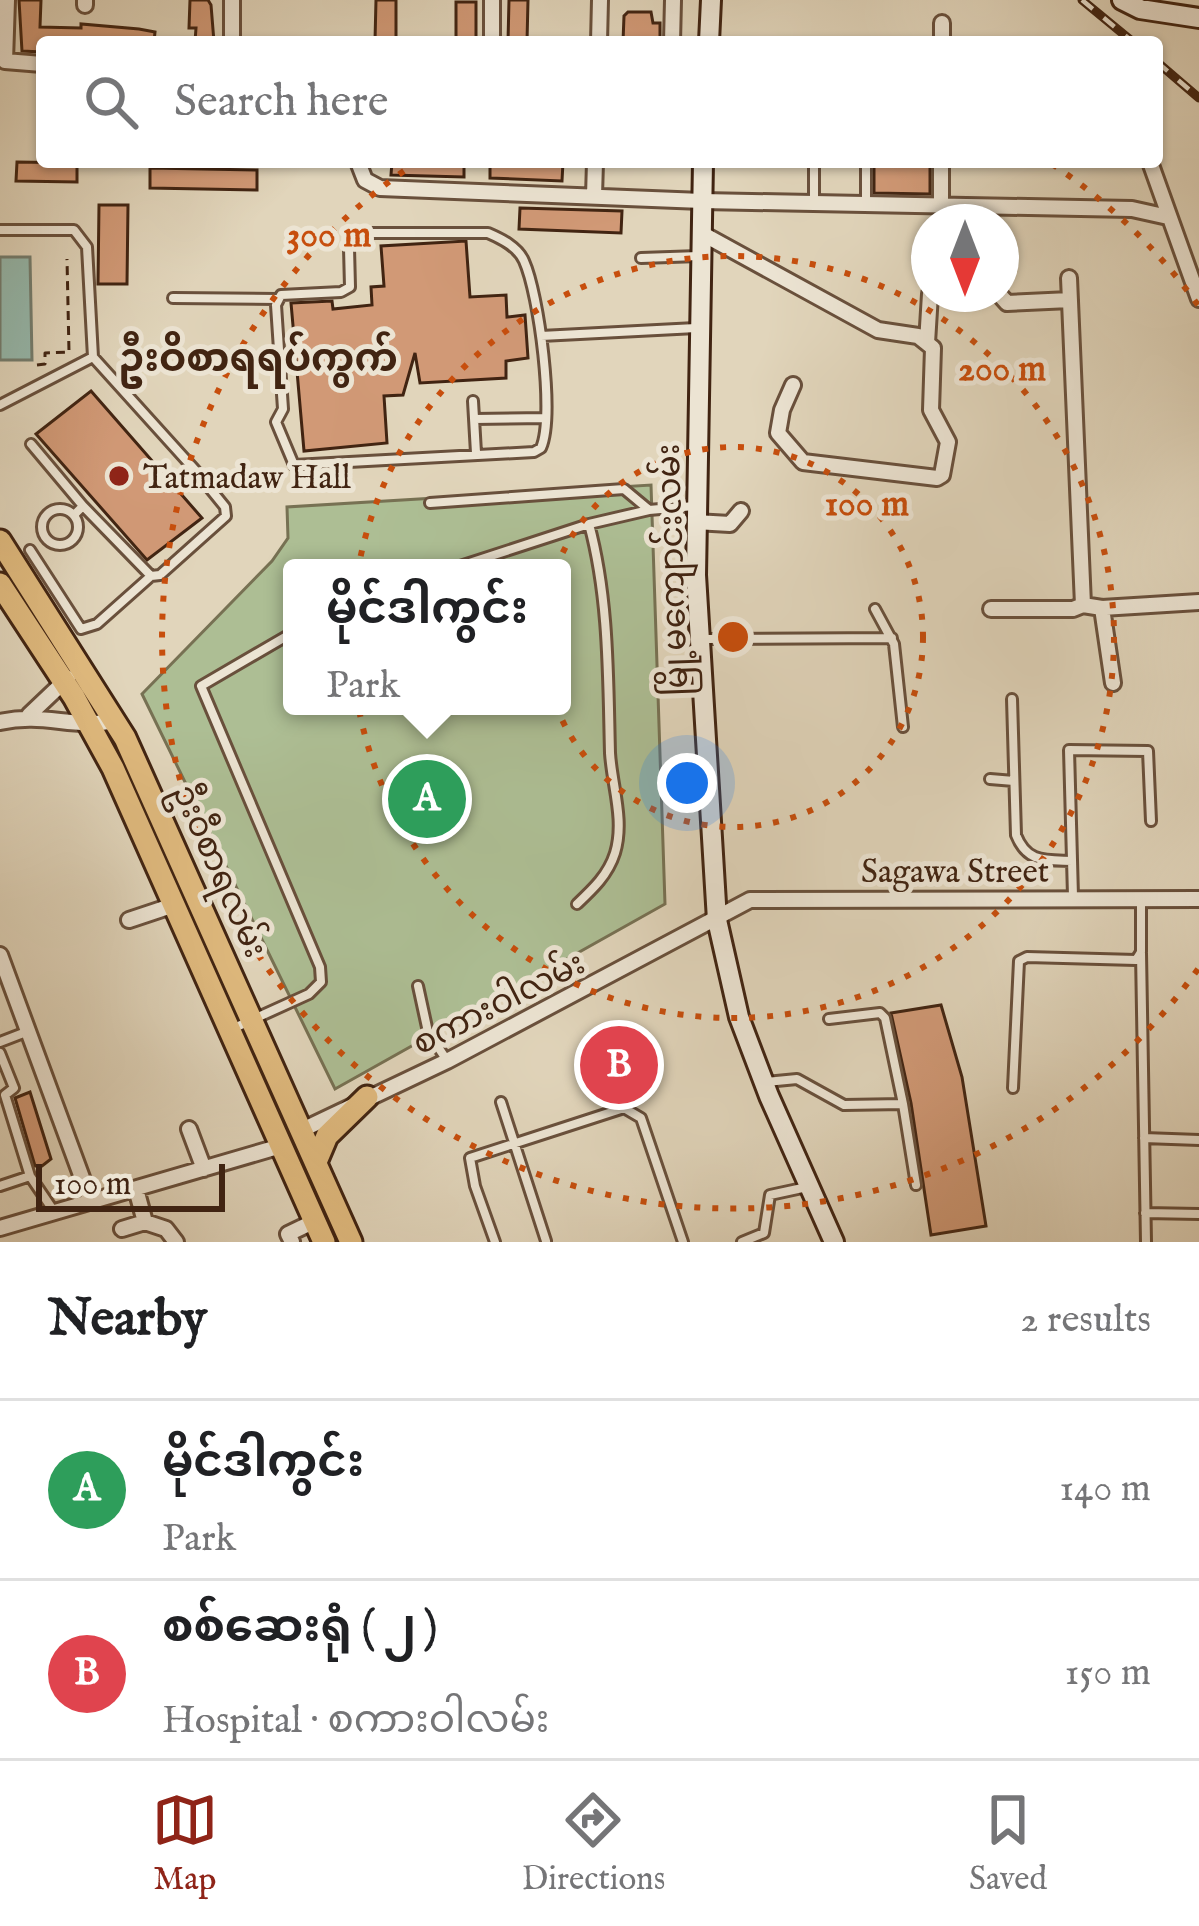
<!DOCTYPE html>
<html lang="en">
<head>
<meta charset="utf-8">
<style>
  body { margin:0; font-family:"IM FELL English","Noto Sans Myanmar",serif; background:#f2f2f2; color:#202124 }
  .compass { position:absolute; left:911px; top:204px; width:108px; height:108px; border-radius:50%; background:#fff; box-shadow:0 3px 9px #0004; rotate:180deg }
  .scale { position:absolute; left:36px; bottom:30px; width:189px; box-sizing:border-box; padding-left:12px; border:6px solid #412412; border-top:0; font-size:33px; line-height:42px; white-space:nowrap; color:#412412; -webkit-text-stroke:9px #ece4d3; paint-order:stroke }
  .you { position:absolute; left:687px; top:783px; width:42px; height:42px; margin:-30px; border:9px solid #fff; border-radius:50%; background:#1a73e8; box-shadow:0 0 0 18px #1a73e833 }
  .badge { display:grid; place-items:center; width:78px; height:78px; border-radius:50%; background:#8f2418; color:#fff; font-size:39px; font-weight:700 }
  .pin { position:absolute; translate:-50% -50%; border:6px solid #fff; box-shadow:0 3px 12px #0006 }
  .popup { position:absolute; left:283px; top:559px; width:288px; height:156px; box-sizing:border-box; display:grid; place-content:center; border-radius:12px; background:#fff; filter:drop-shadow(0 3px 9px #0005); font-size:39px; white-space:nowrap; color:#757577 }
  .popup b { font-size:45px; color:#202124 }
  .popup::after { content:''; position:absolute; left:50%; top:100%; margin-left:-24px; border:24px solid transparent; border-top-color:#fff }
  .list { margin:0; padding:0; list-style:none }
  h2 { display:flex; justify-content:space-between; align-items:center; height:156px; margin:0; padding:0 48px; font-size:51px }
  h2 small { font-size:39px; font-weight:400; color:#757577 }
  .list li { display:grid; grid-template-columns:78px 1fr auto; gap:36px; align-items:center; box-sizing:border-box; height:180px; padding:0 48px; border-top:3px solid #e0e0e0 }
  .list b { display:block; font-size:45px; white-space:nowrap }
  .list p { margin:0; font-size:39px; white-space:nowrap; color:#757577 }
  .list em { font-size:39px; font-style:normal; color:#757577 }
  .icon { flex:none; width:66px; height:66px; fill:none; stroke:currentColor; stroke-width:2; stroke-linecap:round; stroke-linejoin:round }
  .map { position:relative; flex:none; width:1199px; height:1242px; overflow:hidden }
  .search { position:absolute; background:#fff; box-shadow:0 3px 9px #0004; left:36px; right:36px; top:36px; height:132px; display:flex; align-items:center; gap:30px; box-sizing:border-box; padding:0 42px; border-radius:12px; color:#757577; font-size:45px }
  .sheet { height:516px; background:#fff }
  nav { display:flex; justify-content:space-around; align-items:center; box-sizing:border-box; height:168px; border-top:3px solid #e0e0e0; background:#fff; font-size:33px; color:#757577 }
  nav a { display:grid; justify-items:center; gap:6px }
  nav .on { color:#8f2418 }
  .map>svg:first-child { display:block }
</style>
</head>
<body>
<div class="map">
<svg width="1199" height="1242" viewBox="0 0 1199 1242">
  <rect width="100%" height="100%" fill="#e1d5bb"/>
  <filter id="stains"><feTurbulence type="fractalNoise" baseFrequency=".00167" numOctaves="4"/><feColorMatrix values="0 0 0 0 .2 0 0 0 0 .09 0 0 0 0 .02 0 0 0 .5 -.17"/></filter>
  <radialGradient id="worn" r=".72"><stop offset=".6" stop-color="#630" stop-opacity="0"/><stop offset="1" stop-color="#630" stop-opacity=".3"/></radialGradient>
  <path fill="#adbe94" stroke="#777153" stroke-width="3" fill-rule="evenodd" d="M651,485L665,904L335,1089L142,694L272,561L288,538L287,507ZM292,568H562V706H292Z"/>
  <path fill="#95b9ad" stroke="#737d6f" stroke-width="3" d="M0,257H30L32,360H0Z"/>
  <path fill="#d19976" stroke="#412412" stroke-width="3" d="M19,0H41L40,27L81,28V24L139,29L155,32L154,42H42V52L22,51Z
    M190,0H208L211,5L214,42H195L196,28H189Z
    M376,0H396V41H375Z
    M509,0H528L527,42H508Z
    M456,2H476V42H456Z
    M628,12H651L653,23H660V42H623L624,16Z
    M17,162L77,163V182L16,181Z
    M392,162H464V177L391,175Z
    M490,162H563L562,181L490,178Z
    M874,162H930V194L874,193Z
    M150,168L257,170V190L150,188Z
    M99,205H128L127,284H98Z
    M520,208L622,211L621,233L519,229Z
    M466,241L470,297L506,295L507,317L525,315L528,358L506,361V378L420,383L415,353L403,395L384,396L387,443L304,451L291,303L332,301L333,309L372,305L371,287L384,286L381,246Z
    M91,391L202,518L147,560L36,434Z
    M941,1005L962,1077L986,1226L931,1235L911,1103L891,1013Z
    M30,1092L51,1159L42,1166H35L15,1098Z"/>
  <g fill="none" stroke-linecap="round" stroke-linejoin="round">
    <g stroke="#69503c" stroke-width="14">
      <path id="lane" d="M866,162V202
        M814,202V162
        M0,230H74L87,247L93,357L195,470L225,507L226,516L160,575L151,576L83,506L74,515
        M360,233H488C502,239 518,247 524,261C539,294 555,416 541,448L534,452L294,465L276,422L283,409L276,305L281,295L341,292L350,287L349,248Z
        M641,258L699,256
        M173,298L278,299
        M541,336L696,328
        M473,401L476,453
        M0,405L93,357
        M474,419L546,418
        M31,444L83,506
        M430,503L624,489L648,509
        M42 527a18 18 0 1 1 36 0a18 18 0 1 1-36 0Z
        M30,550L81,629L97,624L151,576
        M454,568L589,524L649,510L694,506
        M875,609L894,644L903,727
        M702,639L892,638
        M1012,699L1016,835C1027,863 1045,860 1072,861
        M990,779L1014,781
        M1073,896L1069,750L1148,751L1151,821
        M577,904C593,889 608,875 615,853C625,820 612,786 610,753C608,676 609,598 589,524
        M1141,953L1146,1242
        M418,986L428,1032L446,1059
        M829,1019L880,1013L885,1018L903,1104
        M232,1029L309,994L321,982L320,967L201,686L292,633
        M0,1042L26,1032
        M0,1053L14,1088L5,1095L30,1176L0,1186
        M766,1082L797,1079L844,1105L903,1104L916,1185
        M1013,1088L1019,961L1027,957L1136,960L1141,952V898
        M501,1102L546,1241
        M1144,1138L1199,1140
        M30,1176L53,1210
        M1145,1213L1199,1214
        M495,1242L475,1186L470,1158L624,1108L641,1118L683,1242
        M742,1242L764,1233L770,1195L807,1187"/>
    </g>
    <g stroke="#69503c" stroke-width="20">
      <path id="street" d="M7,0L5,61L42,64
        M232,0V42
        M85,5V0
        M492,42V0
        M599,42L600,0
        M672,42L673,0
        M942,42V23
        M358,162L365,180L380,188L702,201L1132,209L1168,217
        M1150,162L1199,299
        M594,196L595,162
        M941,205V162
        M701,233L878,330L918,336L933,348L931,410L948,442L942,475L937,478L803,462L778,433L782,410L793,385
        M1069,278L1083,605L1102,608L1113,683
        M999,294L1007,303L1070,300
        M930,296L973,294
        M927,343L930,294
        M695,522L730,524L741,511
        M1102,608L1199,602
        M991,609H1073L1083,605
        M29,715L68,678
        M0,722C44,712 72,729 115,721
        M129,920L174,905
        M0,955L91,1202
        M189,1129L204,1169
        M302,1130L447,1061L750,900L1199,899
        M136,1189L145,1222L166,1229L176,1242
        M0,1228L281,1146
        M122,1229L145,1222
        M292,1242L288,1234L315,1221"/>
    </g>
    <g stroke="#412412" stroke-width="24">
      <path id="secondary" d="M1122,0L1140,9L1199,18
        M709,42L711,0
        M703,162L696,575L717,920L739,1017L769,1096L834,1242"/>
    </g>
    <g stroke="#412412" stroke-width="27">
      <path id="primary" d="M0,541L125,738L351,1242
        M0,584L74,697L113,768L324,1242
        M316,1162L327,1136L367,1097"/>
    </g>
    <path stroke="#412412" stroke-width="3" stroke-dasharray="9 6" stroke-linecap="butt" d="M37,365L45,364V353L69,352L67,259"/>
    <use href="#lane" stroke="#ece4d3" stroke-width="8"/>
    <use href="#street" stroke="#ece4d3" stroke-width="14"/>
    <use href="#secondary" stroke="#ece4d3" stroke-width="18"/>
    <use href="#primary" stroke="#e0ba7e" stroke-width="21"/>
    <g stroke="#412412" stroke-width="9">
      <path id="rail" d="M1082,0L1133,42
        M1157,62L1199,98"/>
    </g>
    <use href="#rail" stroke="#ece4d3" stroke-width="4.5" stroke-dasharray="14" stroke-linecap="butt"/>
  </g>
  <g fill="none" stroke="#c74e0d" stroke-width="6" stroke-dasharray="6 12">
    <circle cx="733" cy="637" r="190"/>
    <circle cx="733" cy="637" r="381"/>
    <path d="M1198 969A571 571 0 1 1 414 164M1052 164A571 571 0 0 1 1198 305"/>
  </g>
  <circle fill="#8f2418" stroke="#ece4d3" stroke-width="4.5" cx="119" cy="476" r="12"/>
  <g text-anchor="middle" stroke-width="10" stroke-linejoin="round" paint-order="stroke">
    <g font-size="33" fill="#412412" stroke="#ece4d3" text-anchor="start">
      <text x="143" y="488">Tatmadaw Hall</text>
    </g>
    <g font-size="33" fill="#412412" stroke="#ece4d3">
      <text transform="translate(671 570) rotate(-92)" y="12">မြို့မကျောင်းလမ်း</text>
      <text transform="translate(221 870) rotate(66)" y="12">ဦးဝီစာရလမ်း</text>
      <text x="955" y="882">Sagawa Street</text>
      <text transform="translate(498 1002) rotate(-27)" y="12">စကားဝါလမ်း</text>
    </g>
    <g font-size="39" font-weight="bold" fill="#412412" stroke="#ece4d3">
      <text x="258" y="371">ဦးဝိစာရရပ်ကွက်</text>
    </g>
  </g>
  <circle cx="733" cy="637" r="18" fill="#c74e0d" stroke="#ece4d3" stroke-width="6"/>
  <g font-size="36" text-anchor="middle" font-weight="bold" fill="#c74e0d" stroke="#ece4d3" stroke-width="10" stroke-linejoin="round" paint-order="stroke">
    <text x="329" y="246">300 m</text>
    <text x="1002" y="380">200 m</text>
    <text x="867" y="515">100 m</text>
  </g>
  <rect width="100%" height="100%" filter="url(#stains)"/>
  <rect width="100%" height="100%" fill="url(#worn)"/>
</svg>
<svg class="compass" viewBox="-18 -18 36 36"><path d="M0-13l5 13h-10z" fill="#e53935"/><path d="M0 13l5-13h-10z" fill="#757577"/></svg>
<div class="scale">100 m</div>
<div class="you"></div>
<div class="pin badge" style="left:427px;top:799px;background:#2e9e5b">A</div>
<div class="popup"><b>မိုင်ဒါကွင်း</b>Park</div>
<div class="pin badge" style="left:619px;top:1065px;background:#e0444e">B</div>
<div class="search"><svg class="icon" aria-label="search" viewBox="0 0 24 24"><circle cx="10" cy="10" r="6"/><path d="M15 15l6 6"/></svg>Search here</div>
</div>
<section class="sheet">
<h2>Nearby<small>2 results</small></h2>
<ul class="list">
<li><span class="badge" style="background:#2e9e5b">A</span><div><b>မိုင်ဒါကွင်း</b><p>Park</p></div><em>140 m</em></li>
<li><span class="badge" style="background:#e0444e">B</span><div><b>စစ်ဆေးရုံ ( ၂ )</b><p>Hospital · စကားဝါလမ်း</p></div><em>150 m</em></li>
</ul>
</section>
<nav>
<a class="on"><svg class="icon" aria-label="map" viewBox="0 0 24 24"><path d="M3 6l6-2 6 2 6-2v14l-6 2-6-2-6 2zM9 4v14M15 6v14"/></svg>Map</a>
<a><svg class="icon" aria-label="directions" viewBox="0 0 24 24"><path d="M12 3l9 9-9 9-9-9zM9 14v-3h6M13 9l2 2-2 2"/></svg>Directions</a>
<a><svg class="icon" aria-label="saved" viewBox="0 0 24 24"><path d="M7 4h10v16l-5-4-5 4z"/></svg>Saved</a>
</nav>
</body>
</html>
